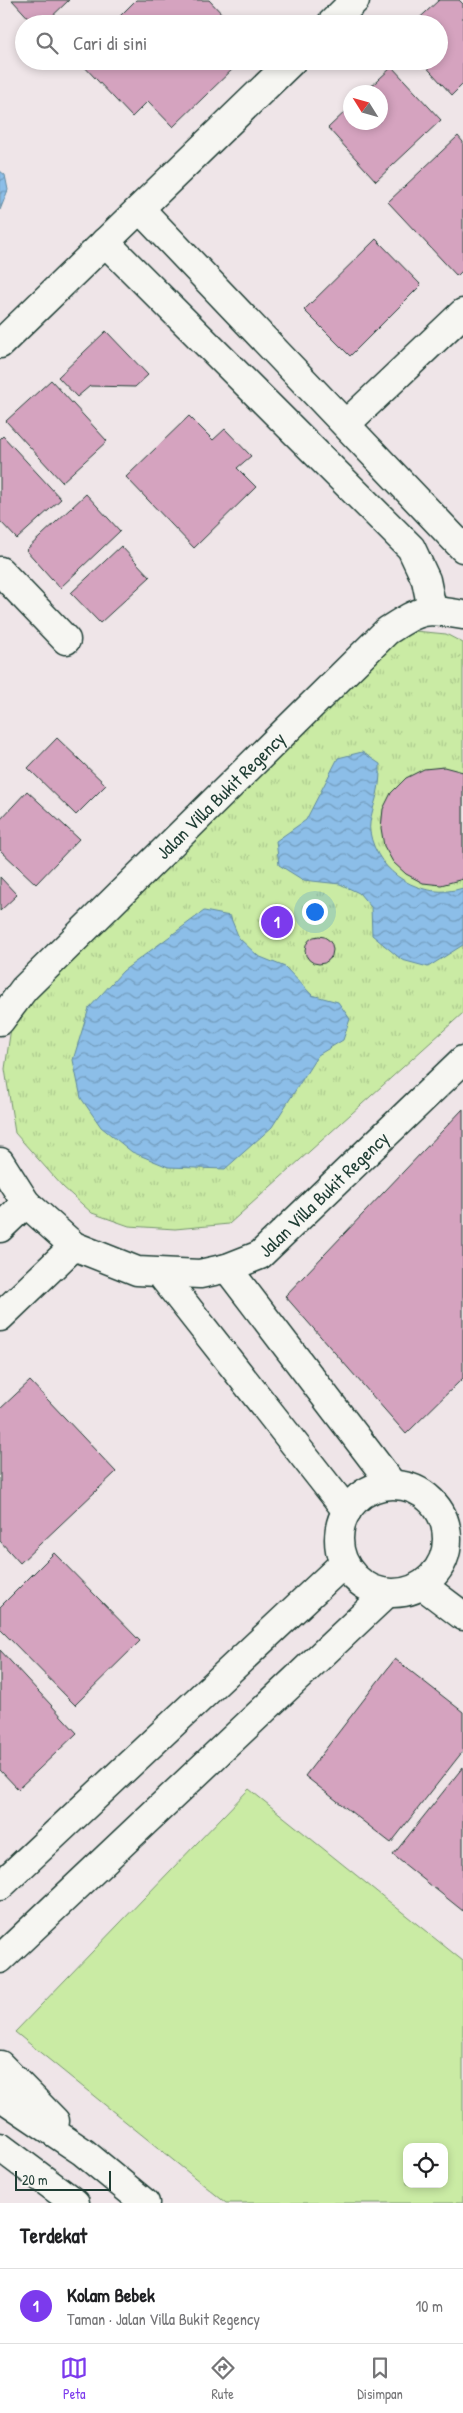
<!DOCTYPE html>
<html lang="id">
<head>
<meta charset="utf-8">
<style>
  body { margin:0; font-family:"Patrick Hand",sans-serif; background:#f6f6f6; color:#202124 }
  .controls { position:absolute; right:15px; bottom:15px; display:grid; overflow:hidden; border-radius:10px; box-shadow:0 2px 8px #0003 }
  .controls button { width:45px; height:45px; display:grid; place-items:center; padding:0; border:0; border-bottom:1px solid #e0e0e0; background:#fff; color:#202124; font:25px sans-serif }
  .compass { position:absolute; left:343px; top:85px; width:45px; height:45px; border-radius:50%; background:#fff; box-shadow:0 2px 8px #0003; rotate:307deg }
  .scale { position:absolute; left:15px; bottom:12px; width:96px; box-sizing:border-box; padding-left:5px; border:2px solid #1f3d34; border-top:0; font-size:14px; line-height:18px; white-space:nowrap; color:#1f3d34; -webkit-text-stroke:4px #f6f6f2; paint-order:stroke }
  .you { position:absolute; left:314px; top:911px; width:18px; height:18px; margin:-12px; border:4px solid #fff; border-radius:50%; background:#1a73e8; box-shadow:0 0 0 8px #1a73e833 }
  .badge { display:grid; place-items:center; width:32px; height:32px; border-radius:50%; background:#7c3aed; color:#fff; font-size:16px; font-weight:700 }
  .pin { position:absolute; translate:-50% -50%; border:2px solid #fff; box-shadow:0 1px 5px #0006 }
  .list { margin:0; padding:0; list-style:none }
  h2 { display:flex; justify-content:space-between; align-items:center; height:65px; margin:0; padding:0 20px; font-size:21px }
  h2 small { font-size:16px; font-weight:400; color:#757577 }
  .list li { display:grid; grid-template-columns:32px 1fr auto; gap:15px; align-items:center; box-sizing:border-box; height:75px; padding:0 20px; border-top:1px solid #e0e0e0 }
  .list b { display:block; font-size:19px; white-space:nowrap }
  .list p { margin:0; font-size:16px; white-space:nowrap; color:#757577 }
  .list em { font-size:16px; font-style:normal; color:#757577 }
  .icon { flex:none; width:28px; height:28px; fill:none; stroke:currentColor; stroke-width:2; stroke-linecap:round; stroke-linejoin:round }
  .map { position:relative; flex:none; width:463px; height:2203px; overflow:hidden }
  .search { position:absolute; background:#fff; box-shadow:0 2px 8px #0003; left:15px; right:15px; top:15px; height:55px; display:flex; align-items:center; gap:12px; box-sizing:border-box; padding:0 18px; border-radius:28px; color:#757577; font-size:19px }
  .sheet { height:140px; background:#fff }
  nav { display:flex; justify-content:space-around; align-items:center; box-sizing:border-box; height:70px; border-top:1px solid #e0e0e0; background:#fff; font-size:14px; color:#757577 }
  nav a { display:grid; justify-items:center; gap:2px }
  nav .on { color:#7c3aed }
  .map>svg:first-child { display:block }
</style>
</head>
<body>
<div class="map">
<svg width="463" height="2203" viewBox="0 0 463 2203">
  <defs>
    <pattern id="park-tufts" width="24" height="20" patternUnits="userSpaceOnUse" patternTransform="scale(1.25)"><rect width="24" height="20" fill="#caeba4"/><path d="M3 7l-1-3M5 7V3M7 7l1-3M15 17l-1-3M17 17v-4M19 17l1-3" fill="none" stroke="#adca8e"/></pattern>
    <pattern id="water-waves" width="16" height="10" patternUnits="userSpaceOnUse" patternTransform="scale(1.25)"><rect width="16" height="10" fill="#8cbee8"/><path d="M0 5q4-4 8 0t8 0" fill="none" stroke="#729cbd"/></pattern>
  </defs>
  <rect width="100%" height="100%" fill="#efe5e8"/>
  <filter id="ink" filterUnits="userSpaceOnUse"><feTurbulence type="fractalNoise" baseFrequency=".02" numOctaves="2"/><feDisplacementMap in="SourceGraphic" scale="10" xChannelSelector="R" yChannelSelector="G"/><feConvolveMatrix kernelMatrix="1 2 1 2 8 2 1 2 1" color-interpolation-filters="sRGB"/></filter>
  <g filter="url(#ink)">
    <path fill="url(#park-tufts)" stroke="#74946c" d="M415,631L446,634L463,643V1013L229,1224L175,1229L129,1226L92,1213L63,1187L15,1133L5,1069L14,1007L388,645Z"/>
    <path fill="#caeba4" stroke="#74946c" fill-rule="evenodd" d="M249,1789L463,1961V2203H226L15,2032ZM407,2147H444V2184H407Z"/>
    <path fill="url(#water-waves)" stroke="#608aa0" d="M0,171L5,175L8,190L0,210Z
      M362,752L380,764C380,772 380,782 378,790C376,802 368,820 370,832C377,874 423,901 463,888V945L428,967L402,960L372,935L371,907L359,893L340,884L303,880L279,865L276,841L306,820L338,758Z
      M204,911L230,916L239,938L258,956L285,967L312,995L338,1002L350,1019L343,1040L318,1055L272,1127L225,1169L168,1167L132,1152L101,1127L81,1098L73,1060L89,1008L123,971Z"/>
    <path fill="#d5a3bf" stroke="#1f3d34" d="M12,0H69L44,24H34Z
      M136,0H209L224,16L216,24H112Z
      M439,0H459L463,4V84L452,95L421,61H439V24H413Z
      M79,61H236L238,64L173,127L148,101L132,117Z
      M392,67L441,120L376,181L328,128L350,107V122H380V92H365Z
      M458,136L463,142V270L457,276L388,202Z
      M376,239L421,285L350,356L304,310Z
      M106,331L148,375L135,387L90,386L77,397L58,377Z
      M51,380L107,441L62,482L6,421Z
      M189,416L213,440L225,429L251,456L237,468L256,487L194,548L126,477Z
      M3,436L61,499L17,539L0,521V439Z
      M86,494L120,531L60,588L26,550Z
      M121,546L150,577L100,623L71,593Z
      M57,738L106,785L76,815L28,768Z
      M444,767L463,772V879L441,885L423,883L406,874L393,862L384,846L381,828L383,809L391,793L406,778L424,769Z
      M27,791L79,839L36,884L0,850V820Z
      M0,877L17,895L0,911Z
      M305 950a14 14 0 1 1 28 0a14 14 0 1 1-28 0Z
      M463,1109V1378L406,1434L285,1296Z
      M30,1381L116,1472L20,1563L0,1541V1409Z
      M54,1553L140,1641L75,1705L0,1629V1607Z
      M0,1650L77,1733L18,1789L0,1770Z
      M395,1659L463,1712V1751L391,1843L305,1776Z
      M463,1767V1911L393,1855Z"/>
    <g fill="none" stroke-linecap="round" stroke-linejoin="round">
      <g stroke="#1f3d34" stroke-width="31">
        <g id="minor">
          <path d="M331,24L355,0"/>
          <path d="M140,209L463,548"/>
          <path d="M105,242L411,548L426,580L432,609"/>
          <path d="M0,344L292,61"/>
          <path d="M346,424L463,313"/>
          <path d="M0,571L66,640"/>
          <path id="s1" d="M0,1021L24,989L387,631C422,609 422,608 463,615"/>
          <path id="s2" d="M0,1162L26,1203L74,1246L137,1271L200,1274L227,1268L260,1255L463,1060"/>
          <path d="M0,1228L26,1203"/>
          <path d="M227,1268L392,1484"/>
          <path d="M160,1273L347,1511"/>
          <path d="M0,1317L74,1246"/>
          <circle cx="393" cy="1539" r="54"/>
          <path d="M422,1585L463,1616"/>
          <path d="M0,1886L344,1563"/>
          <path d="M0,1959L387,1593"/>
          <path d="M0,2065L55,2121"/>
          <path d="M0,2096L83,2152L145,2203"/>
          <path d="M0,2147L75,2203"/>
        </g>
      </g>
      <use href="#minor" stroke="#f6f6f2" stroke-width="28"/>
    </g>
  </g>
  <g text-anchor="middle" stroke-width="4.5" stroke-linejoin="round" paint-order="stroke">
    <g font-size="19" fill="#1f3d34" stroke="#f6f6f2">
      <text dy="7" stroke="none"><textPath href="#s1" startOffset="316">Jalan Villa Bukit Regency</textPath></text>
      <text dy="7" stroke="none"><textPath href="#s2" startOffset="395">Jalan Villa Bukit Regency</textPath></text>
    </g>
  </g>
</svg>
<div class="controls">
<button><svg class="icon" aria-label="locate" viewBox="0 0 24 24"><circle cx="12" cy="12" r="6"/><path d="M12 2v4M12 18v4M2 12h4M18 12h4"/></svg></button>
</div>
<svg class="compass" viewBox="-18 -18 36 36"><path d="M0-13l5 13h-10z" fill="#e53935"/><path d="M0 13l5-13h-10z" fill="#757577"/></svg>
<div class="scale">20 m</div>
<div class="you"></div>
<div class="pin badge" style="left:277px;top:922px">1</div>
<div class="search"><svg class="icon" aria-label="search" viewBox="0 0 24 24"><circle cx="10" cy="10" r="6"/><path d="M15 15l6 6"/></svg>Cari di sini</div>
</div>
<section class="sheet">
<h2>Terdekat<small></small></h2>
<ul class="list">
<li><span class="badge">1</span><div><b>Kolam Bebek</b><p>Taman · Jalan Villa Bukit Regency</p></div><em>10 m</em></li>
</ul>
</section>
<nav>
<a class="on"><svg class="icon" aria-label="map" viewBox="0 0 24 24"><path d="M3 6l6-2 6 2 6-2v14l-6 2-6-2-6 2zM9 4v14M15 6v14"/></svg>Peta</a>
<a><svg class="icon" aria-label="directions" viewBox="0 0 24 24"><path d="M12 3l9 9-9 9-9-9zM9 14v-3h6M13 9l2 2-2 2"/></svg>Rute</a>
<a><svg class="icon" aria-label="saved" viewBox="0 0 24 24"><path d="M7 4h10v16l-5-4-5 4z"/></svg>Disimpan</a>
</nav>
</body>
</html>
